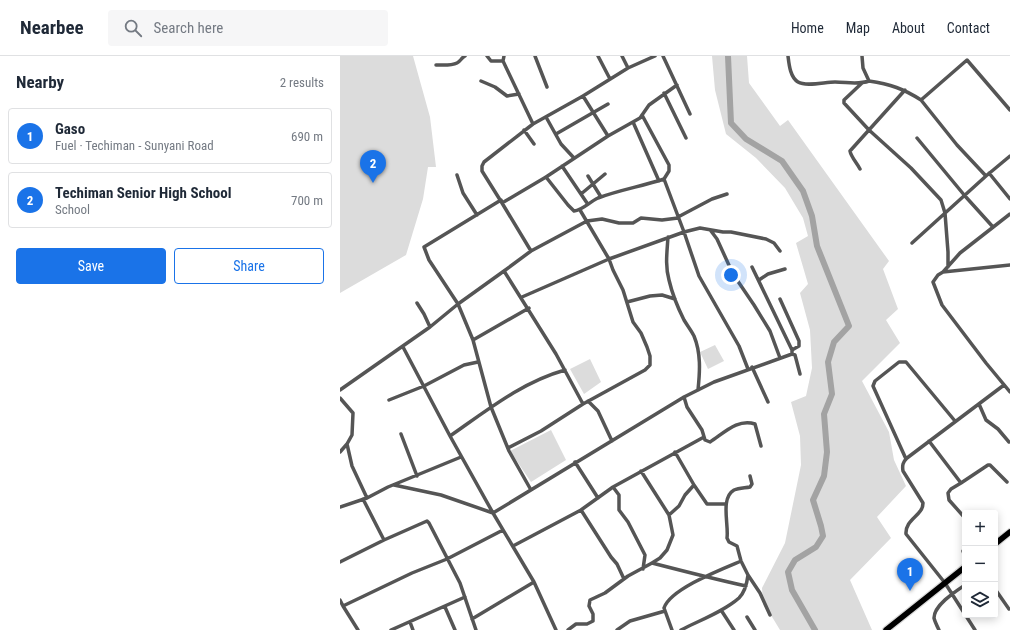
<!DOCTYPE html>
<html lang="en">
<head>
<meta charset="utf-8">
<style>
  body { margin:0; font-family:"Roboto Condensed",sans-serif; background:#f6f6f7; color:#1f2937 }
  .controls { position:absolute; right:12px; bottom:12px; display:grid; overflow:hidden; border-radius:4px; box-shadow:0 2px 10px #0003 }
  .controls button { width:36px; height:36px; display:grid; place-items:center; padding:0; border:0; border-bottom:1px solid #e0e1e3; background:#fff; color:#1f2937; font:20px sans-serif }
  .you { position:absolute; left:391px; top:219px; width:14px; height:14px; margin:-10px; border:3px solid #fff; border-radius:50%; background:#1a73e8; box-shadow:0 0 0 6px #1a73e833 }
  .badge { display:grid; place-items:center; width:26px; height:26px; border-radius:50%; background:#1a73e8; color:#fff; font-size:13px; font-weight:700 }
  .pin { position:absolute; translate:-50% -33px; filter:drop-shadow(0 1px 2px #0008) }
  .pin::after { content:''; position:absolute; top:21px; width:14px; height:12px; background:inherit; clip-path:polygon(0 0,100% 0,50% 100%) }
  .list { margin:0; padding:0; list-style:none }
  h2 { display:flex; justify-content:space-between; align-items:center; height:52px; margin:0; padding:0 16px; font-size:17px }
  h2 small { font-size:13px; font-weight:400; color:#747a83 }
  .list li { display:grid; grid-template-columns:26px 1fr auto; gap:12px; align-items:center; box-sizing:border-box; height:56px; margin:0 8px 8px; padding:0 8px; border:1px solid #e0e1e3; border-radius:4px }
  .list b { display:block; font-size:15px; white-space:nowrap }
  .list p { margin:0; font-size:13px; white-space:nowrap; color:#747a83 }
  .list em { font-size:13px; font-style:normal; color:#747a83 }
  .actions { display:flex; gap:8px; padding:12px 16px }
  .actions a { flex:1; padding:9px 0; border:1px solid #1a73e8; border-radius:4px; text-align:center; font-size:14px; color:#1a73e8 }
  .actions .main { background:#1a73e8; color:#fff }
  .icon { flex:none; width:22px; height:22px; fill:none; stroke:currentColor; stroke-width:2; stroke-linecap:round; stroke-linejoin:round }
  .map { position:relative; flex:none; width:670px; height:574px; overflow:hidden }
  header { display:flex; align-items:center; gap:24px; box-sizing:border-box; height:56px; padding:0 20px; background:#fff; border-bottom:1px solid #e0e1e3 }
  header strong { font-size:19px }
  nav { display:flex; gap:22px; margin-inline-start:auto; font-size:14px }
  .search { width:280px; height:36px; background:#f6f6f7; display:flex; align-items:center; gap:10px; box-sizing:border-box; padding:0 14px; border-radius:4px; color:#747a83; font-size:15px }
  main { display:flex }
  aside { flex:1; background:#fff }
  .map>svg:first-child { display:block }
</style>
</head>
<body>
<header>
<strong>Nearbee</strong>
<div class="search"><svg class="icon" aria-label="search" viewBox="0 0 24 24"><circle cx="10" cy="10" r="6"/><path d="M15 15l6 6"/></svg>Search here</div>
<nav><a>Home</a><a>Map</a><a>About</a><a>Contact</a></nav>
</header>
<main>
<aside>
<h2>Nearby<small>2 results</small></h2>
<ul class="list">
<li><span class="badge">1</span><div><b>Gaso</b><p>Fuel · Techiman - Sunyani Road</p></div><em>690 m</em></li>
<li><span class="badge">2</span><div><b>Techiman Senior High School</b><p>School</p></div><em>700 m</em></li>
</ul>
<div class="actions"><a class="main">Save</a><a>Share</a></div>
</aside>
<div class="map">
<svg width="670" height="574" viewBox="0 0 670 574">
  <rect width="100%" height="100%" fill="#fff"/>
  <path fill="#dcdcdc" d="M0,0H73L90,61L96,111H88L83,143L66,199L0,237Z
    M372,0H407L409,27L440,70L448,64L549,205L543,213L558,253L546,264L560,287L522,325L549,376L554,404L566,430L537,461L551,482L510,524L532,574H440L423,546L422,532L445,487L461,409L460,380L451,346L466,340L472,312L470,274L460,237L468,228L456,187L468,180L463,162L445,132L416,102L386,78L375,34Z
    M375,289L384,305L368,313L360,296Z
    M250,303L261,326L244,338L230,313Z
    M211,374L226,404L191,426L170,395Z"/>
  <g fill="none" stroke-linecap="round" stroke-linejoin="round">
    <path stroke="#a3a3a3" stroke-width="6" d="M388,0L391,67L406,83L442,105L463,135L472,160L477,190L509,270L494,286L488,306L492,338L484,358L487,396L484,420L473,444L481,470L483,480L476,491L455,504L448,516L452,534L475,574"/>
    <g stroke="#dbdbdb" stroke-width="8">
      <path id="primary" d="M655,488L670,476
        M546,574L625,511"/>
    </g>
    <path stroke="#555" stroke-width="3.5" d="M147,0L151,5H163
      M164,0L163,5L193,68
      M195,0L207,31
      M258,0L270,23
      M282,0L288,12
      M323,0L350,58
      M448,0C449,8 450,21 458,26C466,31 485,26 495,26C507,26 518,29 529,25
      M522,0L523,12L529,25C550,28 564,33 581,44L627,4L670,54
      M96,9C102,9 111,10 117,7C121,5 121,2 125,0
      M141,25L155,31L167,40L179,38
      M522,27L504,44V47L529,74L571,112L601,144L605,157L608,196V211
      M324,37L346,82
      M243,40L268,80
      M581,44L617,89L646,120L670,100
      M206,61L221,88L234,102
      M293,66L319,125
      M184,74L194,88
      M216,78L268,48
      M577,82L625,140L653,171
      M222,110L247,147
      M520,113C517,107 511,101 510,95L565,34
      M649,117L670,143
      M117,119L123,137L137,159
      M248,120L261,141
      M206,121L228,149L234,155C243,154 249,146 258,142C279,134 303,130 324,123L329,115V109L302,59
      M241,138L265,118
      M162,147L142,115V110L144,106L193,68L243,40L288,12L315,0
      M338,161L372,143L387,138
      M371,175L377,183L393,218L414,249L430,275L440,302
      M328,181C327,196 325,210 329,224C332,237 338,252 344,264C347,269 351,274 354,280C361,297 360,315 358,334
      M572,187L646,120
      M191,195L162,147L206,121L268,80L300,62L309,49L337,29
      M670,209L603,216L598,219L593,226L602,249L646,307L670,336
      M412,211L452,294V298L455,299L460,318
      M164,215L191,195L247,165L262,163L279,167H293L301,162L322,164L338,162
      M603,216L620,197L670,158
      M419,224L428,218L445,213
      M182,241L269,203L344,176L324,123
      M440,243L459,285V290L452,294
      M287,246L310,240L322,239L335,243
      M77,247L84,258L90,271
      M189,252L133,284L151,351L169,395L191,434
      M133,284L118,248L89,204L84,191L161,144
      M63,291L110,380
      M412,311L428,346
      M408,313L399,290L359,220L344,176L360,172L383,176H391L426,183L434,187L440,195
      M0,334L90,271L118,248L164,215L216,298L243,348
      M344,341L347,351L362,374L365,384L370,386C384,377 398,362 415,368L421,390
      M0,342L13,357L12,379L7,388L12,410L27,442
      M49,344L84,330L124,309L138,306
      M248,345L258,355L272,385
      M639,348L646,364L658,373L669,386
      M61,378L77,420
      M589,385L621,427
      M168,392L201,375L243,348L305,314L310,309V300L307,291L301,277L293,266L283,234L273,214L269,203L240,154
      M0,396L7,388
      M566,403L533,330L535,325L559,306H566L615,365
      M235,406L258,442
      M54,429L101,439L153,457
      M354,429L367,448H385
      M273,431L279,439V454L288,466L305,499L303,513
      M23,443L44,484
      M0,451L27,442L48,431L121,401
      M241,454L271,501L277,508L284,523
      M153,457L110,380C146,355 182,326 225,314
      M329,459L339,450L345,439L354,429L335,396
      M625,462L609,444L608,437L611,433L621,427L648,409H650L667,426
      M173,490L241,454L273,431L364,381
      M625,492L623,495L625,501
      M0,506L44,484L87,465L89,467L120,527L136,574
      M312,507C343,515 374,523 406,530
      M408,519L420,537L430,559
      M655,533L669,553
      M0,544L3,550
      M105,551L115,574
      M381,554L394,574
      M407,561L415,574
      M132,563L194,526
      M70,566L73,574
      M18,574L3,550L72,517L107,503L163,474
      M51,574L125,541
      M216,574L194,526L153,457L344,341L374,326L452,298
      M228,574L236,568H247L253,565V558L249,550L250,544L265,537L288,520L312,507L320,502L327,494L333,479L329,459L301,415
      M277,574L290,565L325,555
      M332,574L324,552C330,533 382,513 401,505
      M341,574C360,564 383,556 399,542C405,536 407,527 408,519L401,505L397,490L389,486L387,482C389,469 380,442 394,434C399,432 405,432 410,431L412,428L410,420
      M599,574C597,570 595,566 594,562C594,549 616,535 625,529
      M635,574L605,527L566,478C565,463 583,460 583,447L563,415C562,409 563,406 567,402L664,329"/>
    <use href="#primary" stroke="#000" stroke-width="5.5"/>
  </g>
</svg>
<div class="controls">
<button>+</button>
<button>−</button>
<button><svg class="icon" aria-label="layers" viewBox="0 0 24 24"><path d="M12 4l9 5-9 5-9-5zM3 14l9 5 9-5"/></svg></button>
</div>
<div class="you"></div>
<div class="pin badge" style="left:570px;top:535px">1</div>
<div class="pin badge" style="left:33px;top:127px">2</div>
</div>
</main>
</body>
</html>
